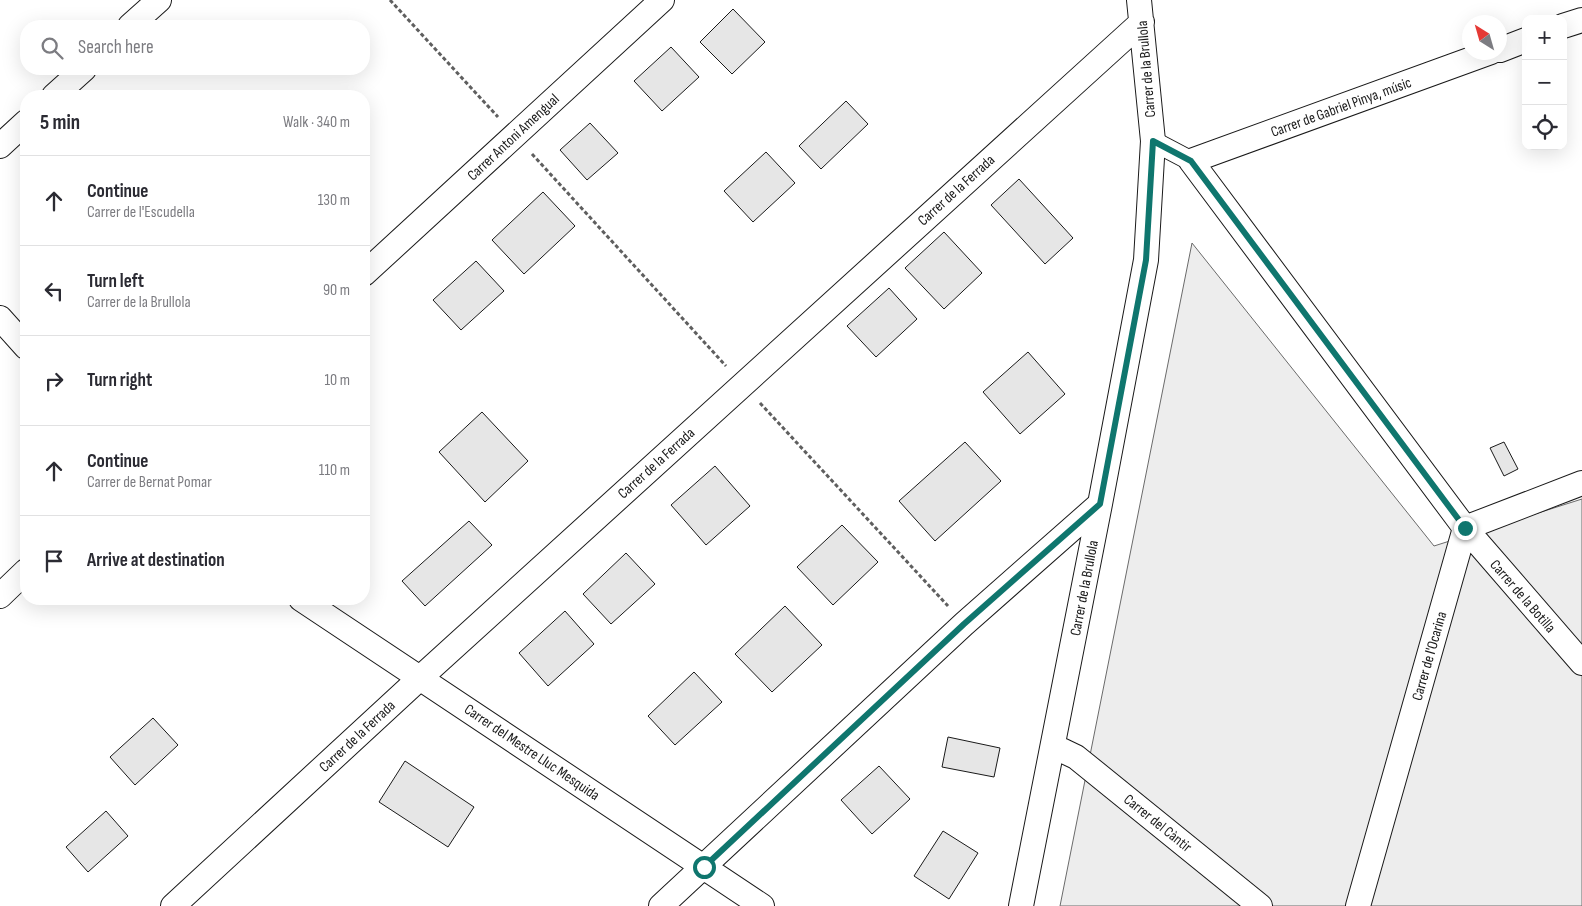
<!DOCTYPE html>
<html lang="en">
<head>
<meta charset="utf-8">
<style>
  body { margin:0; font-family:"Sofia Sans Condensed",sans-serif; background:#f2f2f3; color:#2b2b33 }
  .controls { position:absolute; right:15px; top:15px; display:grid; overflow:hidden; border-radius:10px; box-shadow:0 5px 20px #0002 }
  .controls button { width:45px; height:45px; display:grid; place-items:center; padding:0; border:0; border-bottom:1px solid #e1e1e2; background:#fff; color:#2b2b33; font:25px sans-serif }
  .compass { position:absolute; left:1462px; top:15px; width:45px; height:45px; border-radius:50%; background:#fff; box-shadow:0 5px 20px #0002; rotate:323deg }
  .stop { position:absolute; width:15px; height:15px; margin:-11px; border:4px solid #0f766e; border-radius:50%; background:#fff }
  .stop.end { background:#0f766e; border-color:#fff; box-shadow:0 1px 5px #0008 }
  .list { margin:0; padding:0; list-style:none }
  h2 { display:flex; justify-content:space-between; align-items:center; height:65px; margin:0; padding:0 20px; font-size:21px }
  h2 small { font-size:16px; font-weight:400; color:#7c7c81 }
  .list li { display:grid; grid-template-columns:32px 1fr auto; gap:15px; align-items:center; box-sizing:border-box; height:90px; padding:0 20px; border-top:1px solid #e1e1e2 }
  .list b { display:block; font-size:19px; white-space:nowrap }
  .list p { margin:0; font-size:16px; white-space:nowrap; color:#7c7c81 }
  .list em { font-size:16px; font-style:normal; color:#7c7c81 }
  .icon { flex:none; width:28px; height:28px; fill:none; stroke:currentColor; stroke-width:2; stroke-linecap:round; stroke-linejoin:round }
  .map { position:relative; flex:none; width:1582px; height:906px; overflow:hidden }
  .search { position:absolute; background:#fff; box-shadow:0 5px 20px #0002; left:20px; top:20px; width:350px; height:55px; display:flex; align-items:center; gap:12px; box-sizing:border-box; padding:0 18px; border-radius:20px; color:#7c7c81; font-size:19px }
  .panel { position:absolute; background:#fff; box-shadow:0 5px 20px #0002; left:20px; top:90px; width:350px; height:515px; border-radius:20px }
  .map>svg:first-child { display:block }
</style>
</head>
<body>
<div class="map">
<svg width="1582" height="906" viewBox="0 0 1582 906">
  <rect width="100%" height="100%" fill="#fff"/>
  <path fill="#ededed" stroke="#6a6a6a" d="M1192,243L1434,546L1582,499V906H1060Z"/>
  <path fill="#e6e6e6" stroke="#1a1a1a" d="M733,9L765,42L732,74L700,42Z
    M671,47L699,77L662,111L634,81Z
    M846,101L868,124L821,169L799,146Z
    M590,123L618,153L587,180L560,150Z
    M766,152L795,183L753,222L724,191Z
    M1019,179L1073,238L1045,264L991,205Z
    M543,192L575,226L524,274L492,240Z
    M944,232L982,273L944,309L905,268Z
    M476,261L504,291L461,330L433,300Z
    M889,288L917,319L876,357L847,326Z
    M1028,352L1065,394L1020,434L983,392Z
    M482,412L528,461L485,502L439,452Z
    M965,442L1001,481L935,541L899,501Z
    M1504,442L1518,469L1504,476L1490,448Z
    M715,466L750,506L706,545L671,505Z
    M469,521L492,545L425,606L402,581Z
    M842,525L878,562L833,605L797,567Z
    M626,553L655,584L611,624L583,594Z
    M785,606L822,645L772,692L735,654Z
    M565,611L594,644L548,686L519,653Z
    M694,672L722,702L675,745L648,716Z
    M153,718L178,745L135,785L110,757Z
    M948,737L1000,748L994,777L942,767Z
    M405,761L474,807L448,847L379,802Z
    M879,766L910,799L872,834L841,800Z
    M106,811L128,836L88,872L66,847Z
    M943,831L978,853L949,899L914,876Z"/>
  <g fill="none" stroke-linecap="round" stroke-linejoin="round">
    <g stroke="#1a1a1a" stroke-width="21">
      <path id="pedestrian" d="M1153,141L1191,161"/>
    </g>
    <g stroke="#1a1a1a" stroke-width="26">
      <path id="minor" d="M130,26L159,0
        M1563,26L1582,20
        M1500,50L1526,40
        M1491,52L1191,161L1465,528L1582,663
        M54,96L84,69
        M0,146L26,122
        M364,274L662,0
        M0,318L26,347
        M0,596L26,571
        M301,599L762,906
        M1053,746L1076,757L1260,906
        M173,906L420,678L1142,22
        M661,906L964,624L1100,504
        M1021,906L1100,504L1146,260L1153,141L1139,0
        M1358,906L1465,528L1582,483"/>
    </g>
    <path stroke="#5f5f5f" stroke-width="3" stroke-dasharray="4 2.5" stroke-linecap="butt" d="M390,0L498,117
      M532,154L726,366
      M760,403L948,606"/>
    <use href="#pedestrian" stroke="#fff" stroke-width="19"/>
    <use href="#minor" stroke="#fff" stroke-width="24"/>
  </g>
  <g fill="none" stroke-linecap="round" stroke-linejoin="round">
    <path stroke="#0f766e" stroke-width="6" d="M704,867L964,624L1100,504L1146,260L1153,141L1191,161L1465,528"/>
  </g>
  <g text-anchor="middle" stroke-width="4" stroke-linejoin="round" paint-order="stroke">
    <g font-size="15" fill="#1a1a1a" stroke="#fff">
      <text transform="translate(1146 69) rotate(-95)" y="5">Carrer de la Brullola</text>
      <text transform="translate(1341 107) rotate(-20)" y="5">Carrer de Gabriel Pinya, músic</text>
      <text transform="translate(513 137) rotate(-43)" y="5">Carrer Antoni Amengual</text>
      <text transform="translate(956 190) rotate(-42)" y="5">Carrer de la Ferrada</text>
      <text transform="translate(656 463) rotate(-42)" y="5">Carrer de la Ferrada</text>
      <text transform="translate(1084 588) rotate(-79)" y="5">Carrer de la Brullola</text>
      <text transform="translate(1523 596) rotate(49)" y="5">Carrer de la Botilla</text>
      <text transform="translate(1429 656) rotate(-74)" y="5">Carrer de l'Ocarina</text>
      <text transform="translate(357 736) rotate(-43)" y="5">Carrer de la Ferrada</text>
      <text transform="translate(532 752) rotate(34)" y="5">Carrer del Mestre Lluc Mesquida</text>
      <text transform="translate(1158 823) rotate(39)" y="5">Carrer del Càntir</text>
    </g>
  </g>
</svg>
<div class="controls">
<button>+</button>
<button>−</button>
<button><svg class="icon" aria-label="locate" viewBox="0 0 24 24"><circle cx="12" cy="12" r="6"/><path d="M12 2v4M12 18v4M2 12h4M18 12h4"/></svg></button>
</div>
<svg class="compass" viewBox="-18 -18 36 36"><path d="M0-13l5 13h-10z" fill="#e53935"/><path d="M0 13l5-13h-10z" fill="#7c7c81"/></svg>
<div class="stop" style="left:704px;top:867px"></div>
<div class="stop end" style="left:1465px;top:528px"></div>
<div class="search"><svg class="icon" aria-label="search" viewBox="0 0 24 24"><circle cx="10" cy="10" r="6"/><path d="M15 15l6 6"/></svg>Search here</div>
<section class="panel">
<h2>5 min<small>Walk · 340 m</small></h2>
<ul class="list">
<li><svg class="icon" aria-label="ahead" viewBox="0 0 24 24"><path d="M12 20V5M6 11l6-6 6 6"/></svg><div><b>Continue</b><p>Carrer de l'Escudella</p></div><em>130 m</em></li>
<li><svg class="icon" aria-label="left" viewBox="0 0 24 24"><path d="M17 20v-9H6M10 6l-5 5 5 5"/></svg><div><b>Turn left</b><p>Carrer de la Brullola</p></div><em>90 m</em></li>
<li><svg class="icon" aria-label="right" viewBox="0 0 24 24"><path d="M7 20v-9h11M14 6l5 5-5 5"/></svg><div><b>Turn right</b></div><em>10 m</em></li>
<li><svg class="icon" aria-label="ahead" viewBox="0 0 24 24"><path d="M12 20V5M6 11l6-6 6 6"/></svg><div><b>Continue</b><p>Carrer de Bernat Pomar</p></div><em>110 m</em></li>
<li><svg class="icon" aria-label="arrive" viewBox="0 0 24 24"><path d="M6 21V4h12l-3 4 3 4H6"/></svg><div><b>Arrive at destination</b></div></li>
</ul>
</section>
</div>
</body>
</html>
